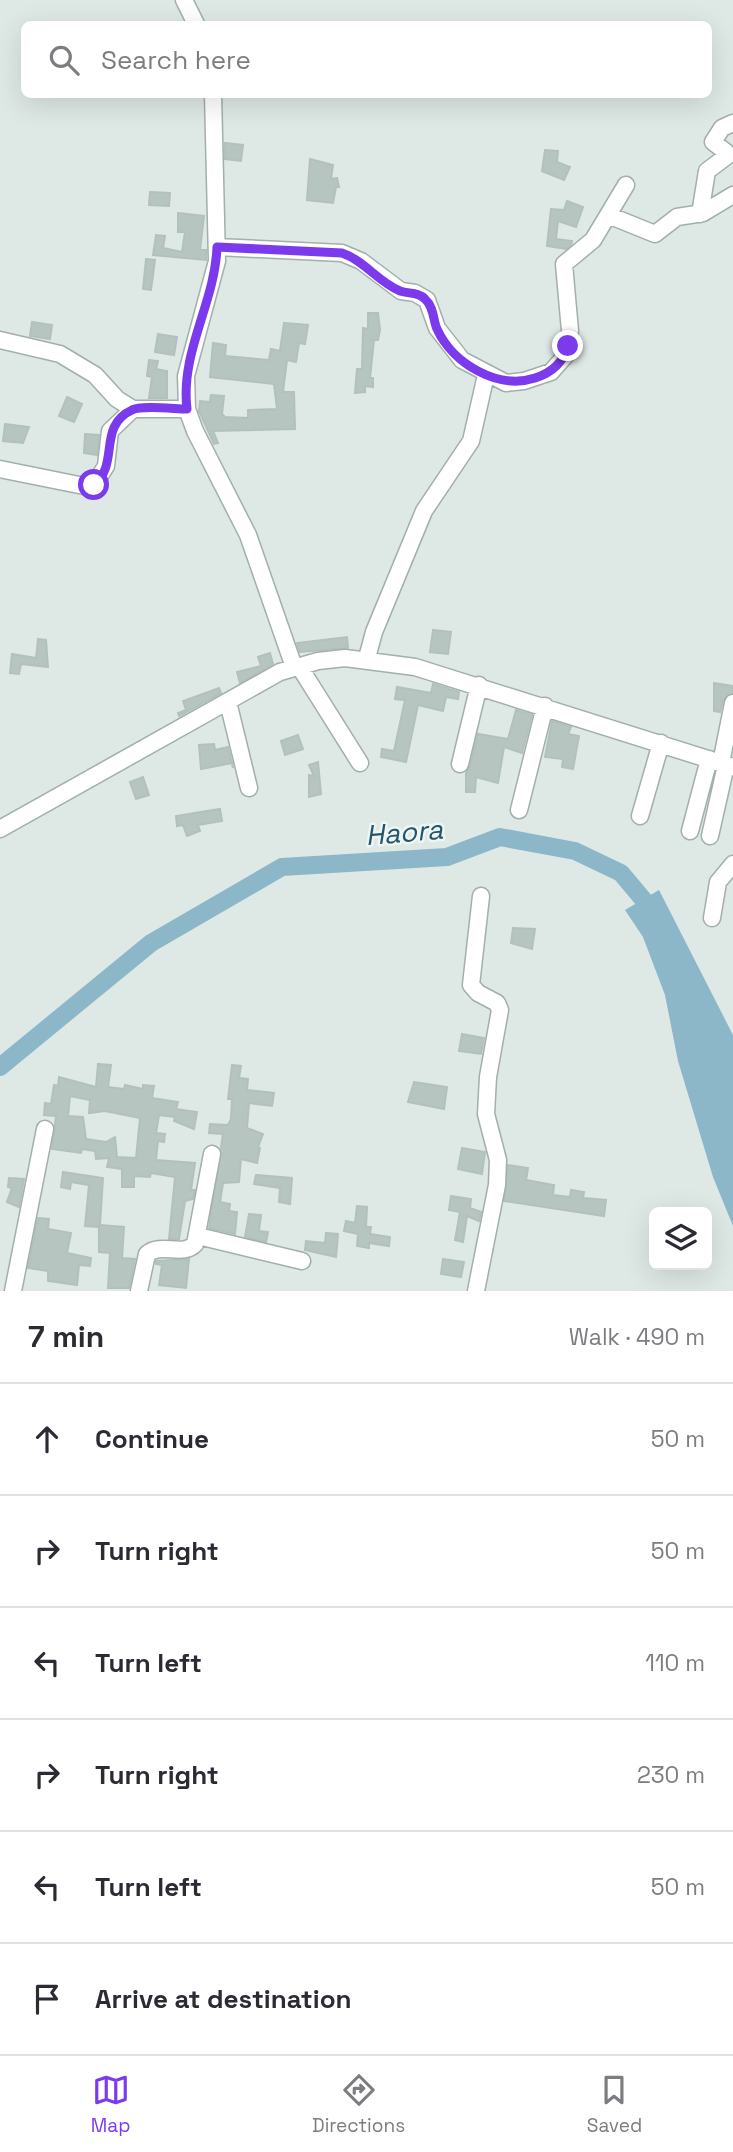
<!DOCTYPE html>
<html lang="en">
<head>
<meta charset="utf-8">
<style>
  body { margin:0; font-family:"Space Grotesk",sans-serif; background:#f7f7f7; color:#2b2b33 }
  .controls { position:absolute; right:21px; bottom:21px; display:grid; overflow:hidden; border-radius:10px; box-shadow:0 7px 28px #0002 }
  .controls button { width:63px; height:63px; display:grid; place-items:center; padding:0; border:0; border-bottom:2px solid #e1e1e2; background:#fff; color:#2b2b33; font:35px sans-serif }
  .stop { position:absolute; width:21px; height:21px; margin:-16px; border:5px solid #7c3aed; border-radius:50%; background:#fff }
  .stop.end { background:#7c3aed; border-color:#fff; box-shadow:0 2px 7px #0008 }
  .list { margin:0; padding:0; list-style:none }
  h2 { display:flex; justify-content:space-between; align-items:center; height:91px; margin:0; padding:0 28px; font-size:30px }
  h2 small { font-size:23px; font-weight:400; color:#7c7c81 }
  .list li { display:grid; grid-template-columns:46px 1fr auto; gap:21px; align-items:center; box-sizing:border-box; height:112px; padding:0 28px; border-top:2px solid #e1e1e2 }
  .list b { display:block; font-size:26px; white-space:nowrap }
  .list em { font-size:23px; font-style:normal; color:#7c7c81 }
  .icon { flex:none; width:38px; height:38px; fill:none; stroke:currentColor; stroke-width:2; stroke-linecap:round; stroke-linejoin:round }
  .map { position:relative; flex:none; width:733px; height:1291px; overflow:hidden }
  .search { position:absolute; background:#fff; box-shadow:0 7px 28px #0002; left:21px; right:21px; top:21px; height:77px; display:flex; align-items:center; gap:18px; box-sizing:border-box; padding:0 24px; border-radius:10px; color:#7c7c81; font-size:26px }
  .sheet { height:763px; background:#fff }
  nav { display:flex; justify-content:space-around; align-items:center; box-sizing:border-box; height:98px; border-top:2px solid #e1e1e2; background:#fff; font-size:19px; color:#7c7c81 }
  nav a { display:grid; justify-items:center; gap:4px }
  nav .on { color:#7c3aed }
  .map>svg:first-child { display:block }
</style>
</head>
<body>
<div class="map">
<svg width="733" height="1291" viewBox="0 0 733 1291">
  <rect width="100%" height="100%" fill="#dee8e5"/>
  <path fill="#8bb7c9" d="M659,890L733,1035V1226L713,1177L678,1061L665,995L643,937L625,910Z"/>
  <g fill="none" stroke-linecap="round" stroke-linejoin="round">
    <path stroke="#8bb7c9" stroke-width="18" d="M0,1067L151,943L282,867L447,857L500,837L575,851L621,873L657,916"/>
  </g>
  <path fill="#b7c5c1" stroke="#b2c1bd" stroke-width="2" fill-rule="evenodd" d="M225,143L243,145L241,161L225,159Z
    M545,150L558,151L557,162L570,167L564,180L542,171Z
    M310,159L333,165L331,179L337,178L339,187H336L333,203L307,200Z
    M150,192L170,193L169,206L149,205Z
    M567,201L583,207L576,227L558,221L556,239L572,241L571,245L566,249L547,246L551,209L564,210Z
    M178,213L204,216L200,250H206V260L153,255L156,235L165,236L163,248L182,252L185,232H178Z
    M146,259L155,260L151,290L143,289Z
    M368,313H378L380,330L378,340H374L370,378H373V387L365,386V392L355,393L357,369H362L363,328L368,329Z
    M32,322L52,325L50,339L30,336Z
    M284,323L308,325L305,344L299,343L296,362L287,360L283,392H294L295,429L213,431L218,443L214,444L199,411L200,401L210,402L211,395L224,396L222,414L225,417L248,418V410L277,409L274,384L210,377L213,343L226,345L225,356L269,360L271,349L280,351Z
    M158,334L177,337L174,355L155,352Z
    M149,360L158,361L156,369L167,371V398H149L152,377L147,376Z
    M67,397L82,404L74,422L59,416Z
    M5,424L29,427L23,443L3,441Z
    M85,434L99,435L97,455L84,453Z
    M433,630L451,632L448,654L430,652Z
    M347,637L348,648L300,652L297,643Z
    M38,639L46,640L48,667L21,664L19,674L10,673L12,654L36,658Z
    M270,653L273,664L240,683L237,672L261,666L258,657Z
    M714,683L733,686V693L723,700L720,712L714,711Z
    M433,684L459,692L458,699L446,697L443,711L418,705L406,762L381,757L382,749L394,751L405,700L395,699L397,687L431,693Z
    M219,688L221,693L179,716L178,713L186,710L183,701Z
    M516,710L532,715L522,753L504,747L498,783L476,777L475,792H466V773L470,766L478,734L508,739Z
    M552,721L571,727L568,734L579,736L573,769L562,767L563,759L545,757Z
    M298,735L303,749L285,755L281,741Z
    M214,744L215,750L228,747L233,768L232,763L201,769L199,745Z
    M318,762L321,794L309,797V775L314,776L309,765Z
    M143,777L149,795L136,799L130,782Z
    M220,809L222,821L198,825L200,831L187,836L183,825L177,826L176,816Z
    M513,928L535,929L532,949L511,943Z
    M462,1034L484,1038L481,1054L459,1051Z
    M98,1064L111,1065L108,1087L124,1089L125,1085L143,1089V1085L154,1086L152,1098L178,1102L176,1109L197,1112L194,1129L174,1121L175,1117L159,1115L156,1133L165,1134L164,1142L158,1141L156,1160L195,1163L191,1190H195L193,1199L185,1201L179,1239H169L175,1177L151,1173L150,1177L134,1176V1187H122V1169L107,1167L109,1158L96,1159L95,1151L82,1149L81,1153L52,1149L56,1116L44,1115L45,1103L51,1104L54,1085L58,1086L59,1077L96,1087ZM70,1096L90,1100L89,1113L105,1111L140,1118L136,1158L117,1157L115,1137L106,1142L86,1139L83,1117L68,1116Z
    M232,1065L241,1066L239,1078L248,1079L247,1090L274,1093L272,1106L249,1103L247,1128L263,1134L258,1147L260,1148L257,1163L241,1159L239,1182L223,1183L220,1202L230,1204L229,1211L237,1212L235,1234L209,1228L223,1134L209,1133L210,1124L228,1125L231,1119L232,1099H228Z
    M414,1082L447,1087L444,1109L408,1102Z
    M462,1148L485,1152L482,1174L458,1169Z
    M508,1165L528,1168L526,1180L554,1185L553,1195L570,1197L571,1190L584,1192L583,1198L606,1200L604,1216L504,1201Z
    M63,1172L103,1178L100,1225L124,1227L122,1258L135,1259L129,1288H108L110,1253L99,1252V1227L85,1226L89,1185L71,1182L70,1189L61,1187Z
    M256,1175L292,1178L290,1204L279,1202L280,1188L254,1184Z
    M9,1178L24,1179L19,1207L7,1202L12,1188L8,1187Z
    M451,1196L471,1199L470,1208L481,1212L479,1221L467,1216L463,1242L455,1240L460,1212L449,1210Z
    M357,1206L367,1207L366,1227H371L370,1234L390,1237L389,1246L369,1243V1248L357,1246L358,1234L344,1231L346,1221L355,1223Z
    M249,1214L261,1215L259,1231L268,1232L266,1242L245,1237Z
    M38,1218L49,1219L48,1229L71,1233L67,1253L91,1258L90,1266L79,1265L77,1285L48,1281V1271L28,1268Z
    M326,1233L338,1234L336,1257L305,1250L306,1241L325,1243Z
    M189,1259L186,1288L159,1285L162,1265L156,1264V1261Z
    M443,1259L464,1262L461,1277L441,1274Z"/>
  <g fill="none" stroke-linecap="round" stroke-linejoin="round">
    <g stroke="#a2afac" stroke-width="19">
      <path id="minor" d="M184,0L196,24
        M213,94L217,261L186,376L187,409L195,431L248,535L294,667
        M700,214L707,171L727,156L726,152L713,142L722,128L733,123
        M608,215L655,234L677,217L703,213L733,195
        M217,247L342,253L361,261L401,291L415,293L427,300L437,328L462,360L506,383L524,381L551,372L566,355L570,331L564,264L593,240L626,185
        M0,340L60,354L95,375L117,399L133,409H187
        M0,469L84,486L94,485L106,466L110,431L133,409
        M367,658L374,632L424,511L471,441L486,375
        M299,666L360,763
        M228,702L249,788
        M721,763L733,703
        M460,764L479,685
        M519,810L545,706
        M640,816L661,743
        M0,829L280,672L318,661L345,658L415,667L733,767
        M690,831L709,759
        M710,836L726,765
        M712,918L718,882L733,864
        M198,1236L302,1261
        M13,1291L45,1129
        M139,1291L147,1254C161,1242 183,1257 195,1244L212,1154
        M476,1291L497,1185L498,1160L486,1114L488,1077L500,1010L497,1003L478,993L471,985L481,896"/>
    </g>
    <use href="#minor" stroke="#fff" stroke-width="16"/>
  </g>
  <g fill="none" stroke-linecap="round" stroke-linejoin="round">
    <path stroke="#7c3aed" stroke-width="9" d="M94,485C120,464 97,426 132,410C141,405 175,409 187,409C180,352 215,303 217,247L342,253C365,261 378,282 400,291C409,294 418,292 425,299C434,307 433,320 437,329C453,364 498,390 535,378C551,373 563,363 568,346"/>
  </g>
  <g text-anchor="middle" stroke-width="5" stroke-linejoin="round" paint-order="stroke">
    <g font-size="28" font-style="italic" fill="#22566b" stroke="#eef5f3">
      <text transform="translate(404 832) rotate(-5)" y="10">Haora</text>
    </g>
  </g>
</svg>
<div class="controls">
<button><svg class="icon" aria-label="layers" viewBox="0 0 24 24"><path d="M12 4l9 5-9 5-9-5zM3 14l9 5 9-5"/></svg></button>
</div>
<div class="stop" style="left:94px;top:485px"></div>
<div class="stop end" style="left:568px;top:346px"></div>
<div class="search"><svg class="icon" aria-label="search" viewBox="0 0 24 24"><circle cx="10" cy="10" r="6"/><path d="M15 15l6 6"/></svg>Search here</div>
</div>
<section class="sheet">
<h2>7 min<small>Walk · 490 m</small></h2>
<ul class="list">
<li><svg class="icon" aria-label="ahead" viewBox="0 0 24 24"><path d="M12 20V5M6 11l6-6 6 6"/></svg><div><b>Continue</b></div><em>50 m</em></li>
<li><svg class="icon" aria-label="right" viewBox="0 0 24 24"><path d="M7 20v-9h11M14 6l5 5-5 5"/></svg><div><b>Turn right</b></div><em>50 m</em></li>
<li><svg class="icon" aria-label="left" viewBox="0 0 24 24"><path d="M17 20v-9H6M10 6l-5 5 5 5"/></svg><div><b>Turn left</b></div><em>110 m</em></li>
<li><svg class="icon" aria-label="right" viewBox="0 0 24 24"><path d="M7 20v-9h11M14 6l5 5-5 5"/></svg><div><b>Turn right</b></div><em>230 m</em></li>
<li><svg class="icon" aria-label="left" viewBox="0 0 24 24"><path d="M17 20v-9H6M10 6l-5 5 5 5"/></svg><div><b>Turn left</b></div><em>50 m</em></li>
<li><svg class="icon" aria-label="arrive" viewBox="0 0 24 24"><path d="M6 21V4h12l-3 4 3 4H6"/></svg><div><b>Arrive at destination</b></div></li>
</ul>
</section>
<nav>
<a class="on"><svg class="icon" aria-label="map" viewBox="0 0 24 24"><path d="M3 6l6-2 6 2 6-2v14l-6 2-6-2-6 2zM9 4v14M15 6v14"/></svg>Map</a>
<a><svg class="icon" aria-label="directions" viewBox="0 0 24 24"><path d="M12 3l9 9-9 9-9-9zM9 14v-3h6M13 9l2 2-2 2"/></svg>Directions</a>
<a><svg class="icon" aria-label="saved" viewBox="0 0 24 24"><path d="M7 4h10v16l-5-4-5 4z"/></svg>Saved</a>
</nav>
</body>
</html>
